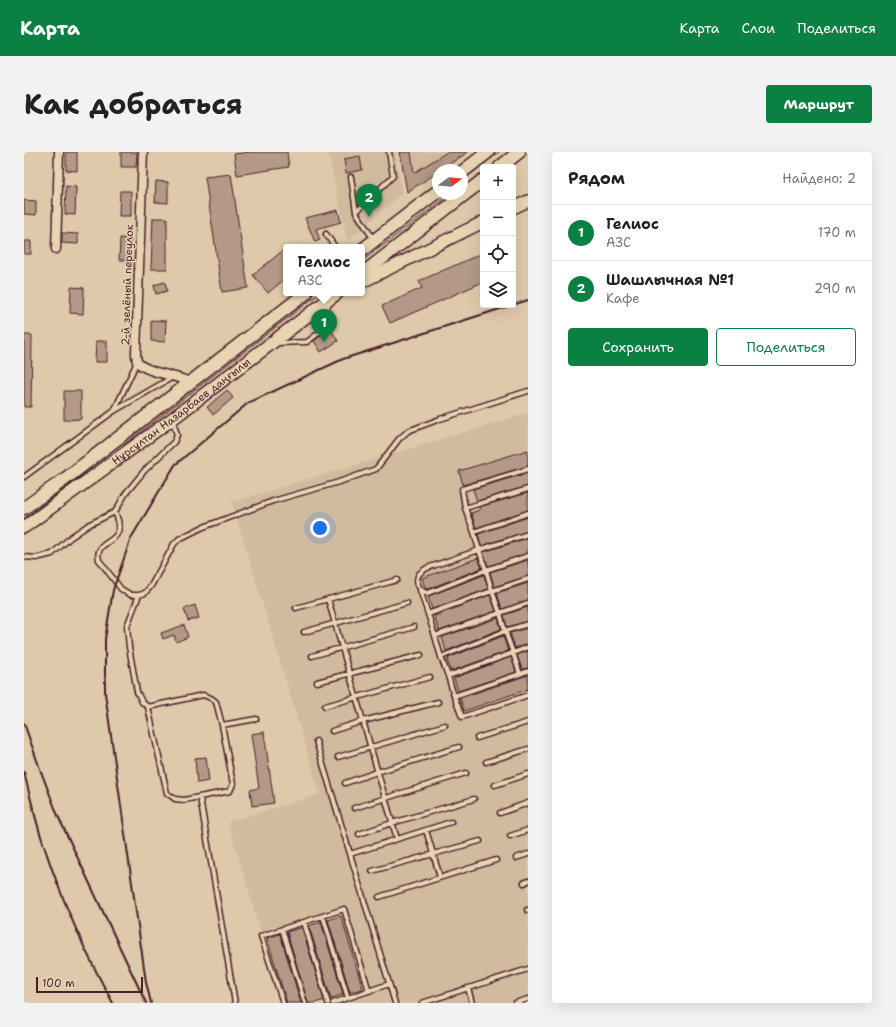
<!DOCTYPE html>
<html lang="ru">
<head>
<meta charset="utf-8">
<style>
  body { margin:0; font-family:"Shantell Sans",sans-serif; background:#f2f2f2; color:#222 }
  .controls { position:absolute; right:12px; top:12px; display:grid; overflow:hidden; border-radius:4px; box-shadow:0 4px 16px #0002 }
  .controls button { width:36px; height:36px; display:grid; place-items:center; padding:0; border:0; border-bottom:1px solid #e0e0e0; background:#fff; color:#222; font:20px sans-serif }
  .compass { position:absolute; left:408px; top:12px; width:36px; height:36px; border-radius:50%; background:#fff; box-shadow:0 4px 16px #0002; rotate:74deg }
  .scale { position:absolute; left:12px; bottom:10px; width:107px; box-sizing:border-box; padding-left:4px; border:2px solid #4a1f2b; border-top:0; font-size:11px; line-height:14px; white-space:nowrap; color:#4a1f2b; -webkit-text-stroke:3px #e7d4b2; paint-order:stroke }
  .you { position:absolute; left:296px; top:376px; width:14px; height:14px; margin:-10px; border:3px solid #fff; border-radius:50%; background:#1a73e8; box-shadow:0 0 0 6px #1a73e833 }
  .badge { display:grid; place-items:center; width:26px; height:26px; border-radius:50%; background:#0b8043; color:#fff; font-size:13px; font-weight:700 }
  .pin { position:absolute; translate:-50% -33px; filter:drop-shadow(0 1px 2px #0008) }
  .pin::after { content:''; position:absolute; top:21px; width:14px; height:12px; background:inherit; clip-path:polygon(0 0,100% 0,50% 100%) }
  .popup { position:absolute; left:259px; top:92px; width:82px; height:52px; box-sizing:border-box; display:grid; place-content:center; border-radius:4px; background:#fff; filter:drop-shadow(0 1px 3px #0005); font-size:13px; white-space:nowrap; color:#767676 }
  .popup b { font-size:15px; color:#222 }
  .popup::after { content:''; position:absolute; left:50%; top:100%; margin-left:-8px; border:8px solid transparent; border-top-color:#fff }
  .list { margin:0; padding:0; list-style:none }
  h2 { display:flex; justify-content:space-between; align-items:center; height:52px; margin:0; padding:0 16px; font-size:17px }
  h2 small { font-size:13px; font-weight:400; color:#767676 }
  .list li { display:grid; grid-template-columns:26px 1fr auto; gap:12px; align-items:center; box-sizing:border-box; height:56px; padding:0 16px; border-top:1px solid #e0e0e0 }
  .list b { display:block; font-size:15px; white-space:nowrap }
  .list p { margin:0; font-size:13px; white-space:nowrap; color:#767676 }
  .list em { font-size:13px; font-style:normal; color:#767676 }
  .actions { display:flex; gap:8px; padding:12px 16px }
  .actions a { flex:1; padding:9px 0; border:1px solid #0b8043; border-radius:4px; text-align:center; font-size:14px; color:#0b8043 }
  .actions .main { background:#0b8043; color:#fff }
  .icon { flex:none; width:22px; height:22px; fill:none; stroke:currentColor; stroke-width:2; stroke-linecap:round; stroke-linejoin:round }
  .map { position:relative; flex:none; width:504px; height:851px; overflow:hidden; border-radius:4px }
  header { display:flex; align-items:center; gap:24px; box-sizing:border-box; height:56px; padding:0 20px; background:#0b8043; color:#fff }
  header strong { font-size:19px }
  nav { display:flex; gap:22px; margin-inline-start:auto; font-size:14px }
  .intro { display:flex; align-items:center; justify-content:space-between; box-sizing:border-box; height:96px; padding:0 24px }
  h1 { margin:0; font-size:28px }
  .button { padding:10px 18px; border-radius:4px; background:#0b8043; color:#fff; font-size:14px; font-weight:700 }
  main { display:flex; gap:24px; padding:0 24px }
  aside { flex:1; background:#fff; border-radius:4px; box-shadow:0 4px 16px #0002 }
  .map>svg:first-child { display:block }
</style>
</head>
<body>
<header>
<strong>Карта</strong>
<nav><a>Карта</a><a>Слои</a><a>Поделиться</a></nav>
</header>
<div class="intro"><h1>Как добраться</h1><a class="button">Маршрут</a></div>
<main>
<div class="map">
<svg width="504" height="851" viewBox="0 0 504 851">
  <rect width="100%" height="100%" fill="#dec9aa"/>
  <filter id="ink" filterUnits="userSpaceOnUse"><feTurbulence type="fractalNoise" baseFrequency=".025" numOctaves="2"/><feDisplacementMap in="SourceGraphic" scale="8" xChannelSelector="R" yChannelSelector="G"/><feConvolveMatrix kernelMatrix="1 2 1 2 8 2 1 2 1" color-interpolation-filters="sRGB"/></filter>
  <g filter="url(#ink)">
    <path fill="#d1bb9f" d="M304,0H371L378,41L324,89Z
      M375,0H447L419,18H414V21L383,41Z
      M504,261V851H258L204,670L296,642L208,350Z"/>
    <path fill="#b49a86" stroke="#4a1f2b" d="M42,0H53V19L42,18Z
      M97,0H113L112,15H97Z
      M227,0H263L265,15L213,23L210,2Z
      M376,0H387L390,21L423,0H444L416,18H414V20L383,40Z
      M336,4L338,18L322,21L320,7Z
      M207,22L224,136L198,140L181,25Z
      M132,29L144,30V51L131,50Z
      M42,34L52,35L51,63L41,62Z
      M96,39H107V64H95Z
      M0,48L12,49V63L0,62Z
      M314,58L317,70L292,77L296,88L291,90L281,66Z
      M129,66H143V117H127Z
      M38,81L54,82V92L38,91Z
      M96,86L107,87L106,108H95Z
      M0,89H7V102H0Z
      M262,96V126L244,141L229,123Z
      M459,101V130L366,171L358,154L398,136L395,129Z
      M141,130L143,139L132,142L130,133Z
      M47,135L60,136L59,162L46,161Z
      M127,168L142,169L141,190L127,189Z
      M306,176L314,189L297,200L290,189Z
      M0,183H8L7,255H0Z
      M72,189H83V210H71Z
      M203,238L209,246L189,263L183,255Z
      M40,239H57V267L40,268Z
      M504,298V314L439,333L435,319Z
      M504,321V334L453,349L449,337Z
      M504,341V358L452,376L447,361L456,358L455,355Z
      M504,365V379L457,394L454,382Z
      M504,386V401L464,414L459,400Z
      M454,406L458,416L404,437L401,436L398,426Z
      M504,408V424L470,435L466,420Z
      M460,423L464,437L408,457L404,444Z
      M504,431V448L478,457L473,441Z
      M466,443L472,459L415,479L410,464Z
      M171,453L175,466L164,469L160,457Z
      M504,455V469L483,475L480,463Z
      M474,466L477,477L422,499L418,485Z
      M160,473L164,485L152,490L150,483L139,487L137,481Z
      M504,476V492L491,496L486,481Z
      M479,484L484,499L427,519L423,508H425L424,506Z
      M504,499V516L498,517L493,503Z
      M487,505L492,520L434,539L430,526Z
      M504,523V537L440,559L436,546Z
      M240,580L250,651L228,654L226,638L235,636L227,582Z
      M182,605L185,629L173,631L171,606Z
      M317,764L339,837L326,840L304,768Z
      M297,770L319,842L307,847L285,774Z
      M276,776H278L300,848L291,851H284L263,780Z
      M256,782L277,851H263L243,786Z"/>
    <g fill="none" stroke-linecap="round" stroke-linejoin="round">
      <g stroke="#4a1f2b" stroke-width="7">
        <path id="service" d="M327,25L332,60
          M302,82L311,95
          M350,88L332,60L369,24L365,0
          M252,191L283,190L305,173L303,150
          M90,259L113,210
          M504,317L438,337L441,356L450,380L504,361
          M0,325L90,259L149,225
          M441,356L504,337
          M91,360C107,395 69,384 75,408L97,437L107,443H115L121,441L127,434L150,392L155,387L177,376L249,349L315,330L352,317L375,287L384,279L416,267L504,239
          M450,380L455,398L403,416C400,418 397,420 395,422C390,430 396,440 404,441L462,418L468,439L404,462L411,484L476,461L481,479L417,505L424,524L489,501L496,522L430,544L438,565L504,543
          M504,382L455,398L462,418L504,404
          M0,405L12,406L28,402L47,385L66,372L91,360L102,341L121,318L150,290L153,283L149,269
          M504,427L468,439L476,461L504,451
          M396,438L404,462
          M115,443L103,474L105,495L113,540L118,550L124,555
          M304,447L373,687
          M272,456L373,428
          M504,472L481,479L489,501L504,495
          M280,480L383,451
          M411,484L417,505
          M288,504L390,475
          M496,522L504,519
          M424,524L430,544
          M293,530L397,503
          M179,543L187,546L192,550L198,573L209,632L206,639L160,648L151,647L143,641L124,555Z
          M301,554L406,525
          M198,573L232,567
          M308,579L339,569L414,550
          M453,586L504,570
          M292,589L371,851
          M314,605L421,573
          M462,610L504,597
          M321,631L353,620L435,595
          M471,633L504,622
          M176,646L211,851
          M330,656L442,621
          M476,661L504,651
          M402,678L416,725
          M335,682L368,671L450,647
          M486,684L504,678
          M326,702L427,670
          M492,706L504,702
          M348,719L456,689
          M500,731L504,729
          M355,745L472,708
          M503,758H504
          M299,764L324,846
          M280,770L304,851
          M258,777L281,851
          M444,836L448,851
          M259,851L237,784L320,757L345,839
          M309,851L365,832
          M398,851L504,817
          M491,851L504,847"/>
      </g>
      <g stroke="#4a1f2b" stroke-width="11">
        <path id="minor" d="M119,0L112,202L113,210C125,222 149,222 165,230
          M32,97L35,0"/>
      </g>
      <g stroke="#4a1f2b" stroke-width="14">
        <path id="secondary" d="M489,56L504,49
          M338,130L459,70"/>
      </g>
      <g stroke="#4a1f2b" stroke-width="15">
        <g id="primary">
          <path d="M476,15L495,0"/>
          <path d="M438,20L464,0"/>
          <path d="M338,98L414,39"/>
          <path d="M338,122L459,28"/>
          <path d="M0,356L41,327L282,141"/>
          <path id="s1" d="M0,375L148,267L313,141"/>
        </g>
      </g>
      <use href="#service" stroke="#e7d4b2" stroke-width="4"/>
      <use href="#minor" stroke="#e7d4b2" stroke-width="8"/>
      <use href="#secondary" stroke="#e7d4b2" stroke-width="11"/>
      <use href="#primary" stroke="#e7d4b2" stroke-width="12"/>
      <path stroke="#4a1f2b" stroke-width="1" d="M438,29L475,0
        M338,109L427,42
        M0,368L80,308L296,141"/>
      <path stroke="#4a1f2b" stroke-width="2" d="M0,571L16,617L34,664L122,851
        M0,620C6,645 12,670 20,694C38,748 61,801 89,851
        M0,848V851
        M127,851L122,830L81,541V487L89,438L107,386L151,313L224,251L319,207L504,148"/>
    </g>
  </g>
  <g text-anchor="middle" stroke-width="3" stroke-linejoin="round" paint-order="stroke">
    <g font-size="11" fill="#4a1f2b" stroke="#e7d4b2">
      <text transform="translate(103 133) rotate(-88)" y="4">2-й зелёный переулок</text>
      <text dy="4" stroke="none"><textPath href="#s1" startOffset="195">Нұрсұлтан Назарбаев даңғылы</textPath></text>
    </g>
  </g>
</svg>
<div class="controls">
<button>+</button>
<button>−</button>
<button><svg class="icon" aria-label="locate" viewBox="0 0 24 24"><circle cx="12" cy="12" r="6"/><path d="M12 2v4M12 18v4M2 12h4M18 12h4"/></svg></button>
<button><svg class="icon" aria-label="layers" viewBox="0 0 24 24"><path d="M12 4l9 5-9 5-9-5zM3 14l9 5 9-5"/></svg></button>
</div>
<svg class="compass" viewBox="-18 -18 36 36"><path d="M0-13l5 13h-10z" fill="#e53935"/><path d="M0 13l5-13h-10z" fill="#767676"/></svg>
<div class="scale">100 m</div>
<div class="you"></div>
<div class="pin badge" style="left:300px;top:190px">1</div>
<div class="popup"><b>Гелиос</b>АЗС</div>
<div class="pin badge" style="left:345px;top:65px">2</div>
</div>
<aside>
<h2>Рядом<small>Найдено: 2</small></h2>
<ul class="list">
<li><span class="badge">1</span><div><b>Гелиос</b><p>АЗС</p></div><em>170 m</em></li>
<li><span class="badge">2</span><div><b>Шашлычная №1</b><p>Кафе</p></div><em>290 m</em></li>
</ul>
<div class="actions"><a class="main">Сохранить</a><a>Поделиться</a></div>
</aside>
</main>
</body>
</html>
